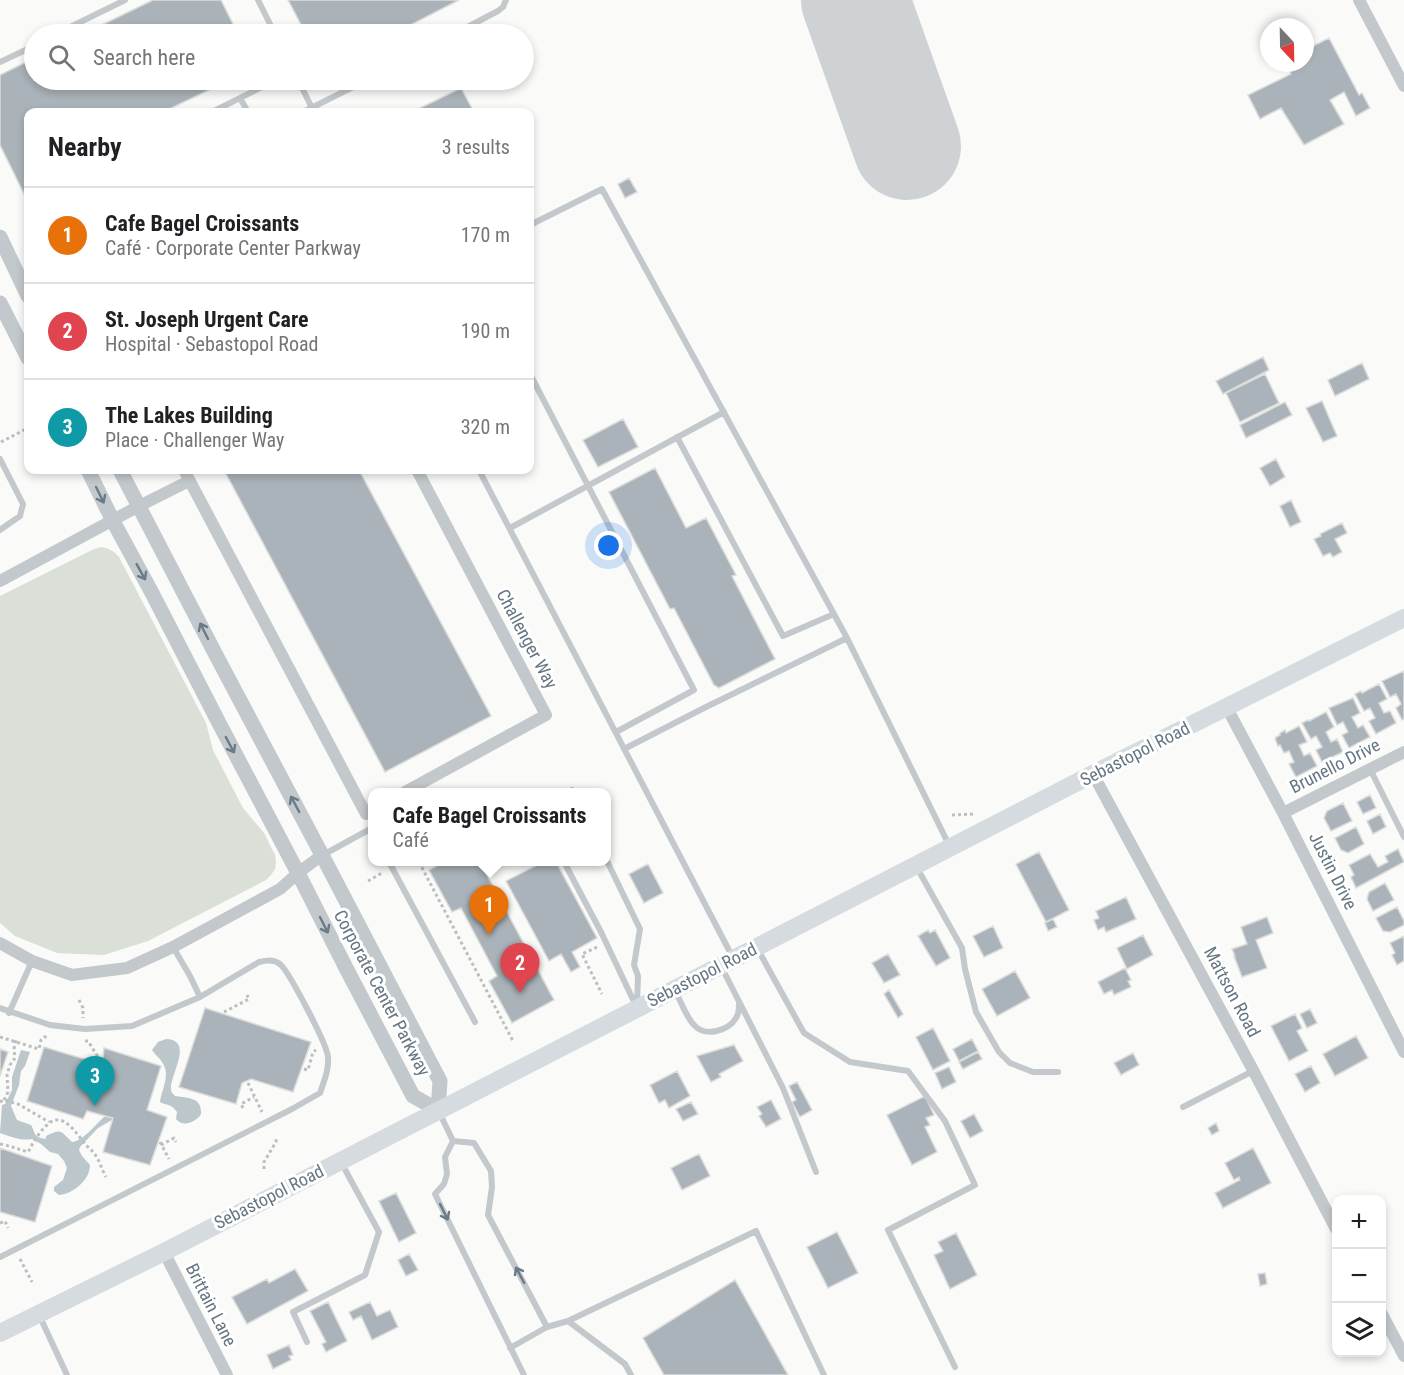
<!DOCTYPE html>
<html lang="en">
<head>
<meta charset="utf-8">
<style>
  body { margin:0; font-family:"Roboto Condensed",sans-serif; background:#f2f2f2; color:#202124 }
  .controls { position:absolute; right:18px; bottom:18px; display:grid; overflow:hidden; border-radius:12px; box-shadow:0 3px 9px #0003 }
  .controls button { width:54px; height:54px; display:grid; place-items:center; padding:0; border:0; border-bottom:2px solid #e0e0e0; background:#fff; color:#202124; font:30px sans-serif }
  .compass { position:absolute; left:1260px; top:18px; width:54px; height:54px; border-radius:50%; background:#fff; box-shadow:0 3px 9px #0003; rotate:158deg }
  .you { position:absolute; left:609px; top:546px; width:21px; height:21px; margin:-15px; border:4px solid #fff; border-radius:50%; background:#1a73e8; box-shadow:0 0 0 9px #1a73e833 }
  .badge { display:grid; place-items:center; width:39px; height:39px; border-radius:50%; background:#b45309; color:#fff; font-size:20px; font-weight:700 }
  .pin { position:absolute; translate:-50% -50px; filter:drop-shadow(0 2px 3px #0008) }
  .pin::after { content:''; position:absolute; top:32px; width:21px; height:18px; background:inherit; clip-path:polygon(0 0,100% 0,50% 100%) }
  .popup { position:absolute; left:368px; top:788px; width:243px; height:78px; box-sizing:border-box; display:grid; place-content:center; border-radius:12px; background:#fff; filter:drop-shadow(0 2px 4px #0005); font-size:20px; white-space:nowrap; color:#757577 }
  .popup b { font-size:22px; color:#202124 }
  .popup::after { content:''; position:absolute; left:50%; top:100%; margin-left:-12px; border:12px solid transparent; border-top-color:#fff }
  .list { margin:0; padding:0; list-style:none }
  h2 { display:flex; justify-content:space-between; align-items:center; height:78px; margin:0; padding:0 24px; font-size:26px }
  h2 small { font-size:20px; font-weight:400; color:#757577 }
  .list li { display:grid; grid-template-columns:39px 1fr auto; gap:18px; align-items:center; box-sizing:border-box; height:96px; padding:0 24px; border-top:2px solid #e0e0e0 }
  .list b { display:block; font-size:22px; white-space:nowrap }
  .list p { margin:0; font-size:20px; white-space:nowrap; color:#757577 }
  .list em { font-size:20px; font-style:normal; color:#757577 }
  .icon { flex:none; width:33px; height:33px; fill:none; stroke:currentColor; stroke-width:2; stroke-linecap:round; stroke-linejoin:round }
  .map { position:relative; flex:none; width:1404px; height:1375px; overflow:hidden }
  .search { position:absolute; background:#fff; box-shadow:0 3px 9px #0003; left:24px; top:24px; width:510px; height:66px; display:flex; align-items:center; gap:15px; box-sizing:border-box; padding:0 21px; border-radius:33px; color:#757577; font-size:22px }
  .panel { position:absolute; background:#fff; box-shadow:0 3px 9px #0003; left:24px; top:108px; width:510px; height:366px; border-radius:12px }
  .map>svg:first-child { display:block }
</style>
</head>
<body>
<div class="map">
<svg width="1404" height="1375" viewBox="0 0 1404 1375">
  <rect width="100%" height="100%" fill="#fafaf8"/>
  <path fill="#dadfd7" d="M101,547C109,548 114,551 119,557L206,723L213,750L243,808L264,833L275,855L276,862L275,869L271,875L266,880L148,941L104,955L57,953L15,936L0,923V596L94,549Z"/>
  <path fill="#bbc7cb" d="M166,1039C194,1040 171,1074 171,1088C171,1093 172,1092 175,1096C188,1098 202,1097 201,1114C196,1122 183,1128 176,1119L177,1112C171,1103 167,1106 160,1102C162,1088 171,1075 162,1062C159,1057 155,1055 152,1050L158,1042Z
    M21,1050L30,1052L25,1066L21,1071L19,1085L11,1106L17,1120L31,1125C36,1134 33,1137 46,1139V1136C63,1128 60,1131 72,1142C83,1141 95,1125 104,1117L107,1116L113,1118L112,1120L98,1128L80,1147L79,1150L82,1156L90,1165C90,1180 73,1194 59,1195L54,1191V1187L63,1180L67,1168L64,1161L58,1154L50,1152L41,1144L32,1139C21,1141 12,1137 0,1133L2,1105L5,1104L12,1090V1077Z"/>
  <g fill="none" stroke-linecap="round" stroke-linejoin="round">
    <path stroke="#ced2d4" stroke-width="108" d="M855,0L907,146"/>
  </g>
  <path fill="#aab3b9" stroke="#dcdcda" stroke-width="1.5" d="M153,0H221L238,34H83Z
    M288,0H459L393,34H306Z
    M1329,38L1359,95L1362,93L1370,108L1356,116L1344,92L1330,100L1344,124L1304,145L1281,108L1260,119L1248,95L1291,74L1285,63H1305V50Z
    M34,58V80H230L163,112H28V202L0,145V75Z
    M461,88L474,112H412Z
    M629,178L637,192L625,198L618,184Z
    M1263,357L1269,370L1223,394L1216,381Z
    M1362,363L1369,379L1335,396L1328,380Z
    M1265,374L1279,403L1240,422L1226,393Z
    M1322,401L1337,436L1323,442L1306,408Z
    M1285,402L1292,415L1246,438L1240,425Z
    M623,419L638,447L598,467L583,440Z
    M1276,459L1285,477L1270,486L1260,468Z
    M655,468L686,528L706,518L736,575L732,576L775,659L719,688L714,685L674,608L670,609L609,492Z
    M224,470H359L491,716L385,772Z
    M1291,500L1301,522L1290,527L1280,506Z
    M1342,523L1347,533L1335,539L1342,552L1333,557L1330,553L1323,556L1314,539L1321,536L1320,534Z
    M1404,671V719L1402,720L1396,708L1401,704L1396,694L1390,697L1382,681Z
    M1379,684L1387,699L1379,703L1384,713L1390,711L1396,723L1376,734L1369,721L1375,718L1370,708L1364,711L1355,694L1361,691L1362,693Z
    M1353,698L1360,713L1352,717L1358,728L1363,725L1370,737L1349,748L1342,735L1348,732L1343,722L1337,725L1329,708Z
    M1326,712L1334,727L1326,732L1331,742L1337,739L1343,752L1322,762L1316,750L1322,747L1316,736L1311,739L1302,723L1308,720L1309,721Z
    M1299,726L1307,742L1299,745L1304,756L1310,753L1317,766L1296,777L1289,764L1294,762L1289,751L1284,753L1280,745L1278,746L1275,739L1276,738V737L1280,735V733L1285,730L1286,733Z
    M1370,795L1376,808L1363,814L1357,802Z
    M1343,803L1352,821L1331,831L1324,818L1327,811Z
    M1380,814L1386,827L1373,834L1367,821Z
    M1356,827L1364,844L1348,853L1341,850L1335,838Z
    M1398,849L1404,862L1356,888L1351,877L1354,875L1349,865L1370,854L1378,867L1388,862L1385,856Z
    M1039,852L1069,910L1046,922L1016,864Z
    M444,862H480L554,1000L512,1023L489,981L497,976L461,908L452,912L429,870Z
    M543,862H556L597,938L572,952L580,967L571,972L561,954L549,961L506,881Z
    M648,864L663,893L644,903L629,874Z
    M1385,883L1394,900L1373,911L1367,899L1369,892Z
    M1126,897L1136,919L1106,932L1104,927L1098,930L1094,920L1099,918L1096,911Z
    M1397,907L1404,921V925L1390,932L1383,931L1376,918Z
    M1267,917L1273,933L1256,940L1267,968L1242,977L1234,956H1235L1232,949L1247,944L1241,927Z
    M1053,919L1057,927L1048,931L1045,923Z
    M993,926L1003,948L984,957L973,936Z
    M928,930L930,933L935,930L950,958L936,966L918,936Z
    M1143,935L1153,955L1127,969L1117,948Z
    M1404,936V961L1397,965L1392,955L1395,953L1390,943Z
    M888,954L900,975L884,983L872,963Z
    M1125,968L1131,980L1128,981L1131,987L1114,995L1112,990L1104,994L1098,982Z
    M1015,971L1030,998L997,1016L982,989Z
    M889,990L903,1014L898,1018L884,994Z
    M205,1008L311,1042L293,1092L251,1079L242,1083L236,1104L179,1087Z
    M1310,1009L1317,1023L1307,1028L1300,1014Z
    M1295,1014L1302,1028L1297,1031L1308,1051L1289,1061L1271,1026Z
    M933,1028L950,1061L933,1070L916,1037Z
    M1356,1036L1368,1058L1335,1076L1323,1054Z
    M972,1039L978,1051L959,1061L953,1049Z
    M734,1045L743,1061L719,1074L721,1077L711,1082L697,1056Z
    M44,1047L94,1062L103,1058L104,1048L161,1066L147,1110L167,1117L150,1165L103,1152L113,1118L87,1111L83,1119L27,1101Z
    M0,1049L8,1052L0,1076Z
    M978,1052L982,1059L963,1069L959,1062Z
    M1133,1053L1139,1065L1121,1075L1114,1063Z
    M1311,1066L1320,1083L1305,1092L1295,1074Z
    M949,1067L956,1082L942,1089L935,1073Z
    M677,1071L690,1096L669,1108L665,1100L659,1103L650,1085Z
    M797,1082L812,1110L800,1117L792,1102L796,1100L789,1086Z
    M925,1096L934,1115L926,1118L930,1125L925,1127L937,1152L912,1165L887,1115Z
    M771,1100L781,1119L766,1127L759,1116L762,1114L757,1107Z
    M691,1102L698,1114L683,1121L676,1109Z
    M974,1114L983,1131L970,1138L961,1121Z
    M1216,1123L1219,1131L1212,1135L1208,1128Z
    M0,1148L52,1166L35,1222L0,1212Z
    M1253,1148L1271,1183L1223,1208L1215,1193L1240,1180L1239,1177L1234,1180L1225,1163Z
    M699,1154L710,1176L682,1190L671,1168Z
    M396,1193L416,1233L399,1242L379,1201Z
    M837,1232L858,1273L828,1288L807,1247Z
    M956,1233L977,1275L950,1289L934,1255L943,1251L938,1242Z
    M409,1254L418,1270L406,1276L398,1260Z
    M295,1269L308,1291L247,1324L232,1297L267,1279L269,1283Z
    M1265,1273L1267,1284L1260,1286L1258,1274Z
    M735,1280L788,1375H664L643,1338Z
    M328,1302L347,1341L326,1352L322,1344L326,1342L310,1311Z
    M370,1302L377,1316L390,1310L398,1327L372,1340L361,1316L353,1320L349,1312Z
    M289,1345L293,1355L289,1356L291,1360L273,1369L267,1355Z"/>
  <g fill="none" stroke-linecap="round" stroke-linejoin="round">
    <path stroke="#bbbfc2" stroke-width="3" stroke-dasharray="3 3" stroke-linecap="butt" d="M1,442L28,428
      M952,815L976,814
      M419,862L513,1041
      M368,881L382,873
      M597,947L582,954L602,994
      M79,1000L83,1008V1018
      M224,1012L249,999L247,995
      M0,1037L39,1049L41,1040L44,1037H49
      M85,1041H88L98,1057
      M304,1069L308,1070L313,1052L316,1050
      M248,1083L262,1112
      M4,1100L8,1092L7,1075L10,1065L15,1058L14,1049L16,1039
      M0,1102L4,1100L18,1104L49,1122
      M243,1108L241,1104L254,1097
      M160,1142L169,1159
      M0,1144C10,1146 18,1149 28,1152C33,1143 39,1132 47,1125C63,1109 77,1135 86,1145C90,1149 93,1151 96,1156C100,1162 102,1170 106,1177
      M161,1145L174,1138L176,1142
      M264,1169V1162L276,1142V1138
      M0,1223L5,1221L8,1228
      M20,1259L32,1282"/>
    <path stroke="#c3c8cc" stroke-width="6" d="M258,0L275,34
      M56,34L125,0
      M454,34L498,11L503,7L506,0
      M0,62L34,46
      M298,80L312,108
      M240,98L248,112
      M212,112L276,80
      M303,112L367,80
      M530,225L602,189L847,638
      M530,374L694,690L616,732
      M677,437L783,636L834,614
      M0,459L23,504L20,516L0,530
      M479,470L732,956
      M510,528L724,412
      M624,749L704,708L847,638L949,845
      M1370,769L1404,837
      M572,790L574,792
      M323,855L372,828
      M606,859L640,929L634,965L638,976L637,1005
      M389,862L475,1022
      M564,862L601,932L637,1008
      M916,866L962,948L965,969L976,1012L999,1052L1010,1063L1033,1072H1058
      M757,948L804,1033L850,1062L908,1071L945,1121L975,1185L888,1230L955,1367
      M721,966L783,1088L816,1172
      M676,992C681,1002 687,1019 695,1026C706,1037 728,1031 736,1018C739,1014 739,1009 739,1004
      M0,1008L50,1025L85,1029L132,1026L200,997
      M9,1013L32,961
      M1183,1107L1253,1071
      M439,1112L453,1141
      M453,1141L445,1157L447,1174L444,1184L435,1194L524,1375
      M453,1141L474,1143L491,1171L492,1187L488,1215L547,1327
      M0,1257L292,1109L320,1093C324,1081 329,1070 328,1057C327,1044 290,974 281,965C274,959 267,960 259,962L200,997L190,976L173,947
      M40,1317L67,1375
      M568,1321L625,1364L631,1375
      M307,1342L293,1312L365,1275L379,1232L342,1164
      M510,1348L547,1327L568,1321L756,1231L824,1375"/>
    <path stroke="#c3c8cc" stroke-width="12" d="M1359,0L1404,86
      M184,470L366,814L372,811
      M0,581L139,506L189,481
      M1227,708L1283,813L1404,1052
      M1093,774L1253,1070L1336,1229
      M405,792L546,715L417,470
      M1283,813L1404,752
      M0,943L32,961L72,975L127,968L173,947L280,889L298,873L322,855
      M164,1252L227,1375
      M1382,1314L1404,1356"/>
    <path stroke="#c3c8cc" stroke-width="15" d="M0,237L28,296
      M0,303L28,358
      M88,470L113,521L152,593L219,723L298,873L345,966L413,1096L438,1110L440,1081L322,855L217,657L120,470"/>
    <path stroke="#d6dbdf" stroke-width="18" d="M0,1333L164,1252L1093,774L1404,618"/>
  </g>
  <defs><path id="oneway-shaft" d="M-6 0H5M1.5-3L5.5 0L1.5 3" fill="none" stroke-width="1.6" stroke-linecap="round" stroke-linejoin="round" transform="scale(1.5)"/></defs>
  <g stroke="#6a7a87">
    <use href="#oneway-shaft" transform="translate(100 495) rotate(64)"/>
    <use href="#oneway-shaft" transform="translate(141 572) rotate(61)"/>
    <use href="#oneway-shaft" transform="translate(204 631) rotate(-117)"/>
    <use href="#oneway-shaft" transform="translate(230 745) rotate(62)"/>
    <use href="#oneway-shaft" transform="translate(295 804) rotate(-118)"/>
    <use href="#oneway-shaft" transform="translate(324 925) rotate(63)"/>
    <use href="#oneway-shaft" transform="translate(444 1212) rotate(64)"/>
    <use href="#oneway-shaft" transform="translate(520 1275) rotate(-118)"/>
  </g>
  <g text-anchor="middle" stroke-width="6" stroke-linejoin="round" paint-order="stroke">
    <g font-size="18" fill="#657683" stroke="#fff">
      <text transform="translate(527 639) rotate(62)" y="6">Challenger Way</text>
      <text transform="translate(1135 754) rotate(-27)" y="6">Sebastopol Road</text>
      <text transform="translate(1335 766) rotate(-27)" y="6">Brunello Drive</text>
      <text transform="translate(1333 871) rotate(63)" y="6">Justin Drive</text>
      <text transform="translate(702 975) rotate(-27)" y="6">Sebastopol Road</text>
      <text transform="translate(1232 992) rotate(62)" y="6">Mattson Road</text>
      <text transform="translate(382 993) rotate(62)" y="6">Corporate Center Parkway</text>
      <text transform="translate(269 1197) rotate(-27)" y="6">Sebastopol Road</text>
      <text transform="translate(211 1305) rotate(63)" y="6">Brittain Lane</text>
    </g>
  </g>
</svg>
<div class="controls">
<button>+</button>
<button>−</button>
<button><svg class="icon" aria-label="layers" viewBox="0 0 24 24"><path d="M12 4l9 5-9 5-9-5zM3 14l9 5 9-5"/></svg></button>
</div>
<svg class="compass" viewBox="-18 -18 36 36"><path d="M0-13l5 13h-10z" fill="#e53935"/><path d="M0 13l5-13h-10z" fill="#757577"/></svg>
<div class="you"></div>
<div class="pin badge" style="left:489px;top:935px;background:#e8710a">1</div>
<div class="popup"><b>Cafe Bagel Croissants</b>Café</div>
<div class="pin badge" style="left:520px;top:993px;background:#e0444e">2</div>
<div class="pin badge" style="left:95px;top:1106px;background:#0f9aa8">3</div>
<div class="search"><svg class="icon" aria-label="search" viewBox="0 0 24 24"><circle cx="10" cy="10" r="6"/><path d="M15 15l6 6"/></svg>Search here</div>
<section class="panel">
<h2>Nearby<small>3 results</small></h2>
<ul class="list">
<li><span class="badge" style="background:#e8710a">1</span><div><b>Cafe Bagel Croissants</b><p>Café · Corporate Center Parkway</p></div><em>170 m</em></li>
<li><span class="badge" style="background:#e0444e">2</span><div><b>St. Joseph Urgent Care</b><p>Hospital · Sebastopol Road</p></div><em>190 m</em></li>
<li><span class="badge" style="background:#0f9aa8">3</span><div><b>The Lakes Building</b><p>Place · Challenger Way</p></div><em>320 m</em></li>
</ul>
</section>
</div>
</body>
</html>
